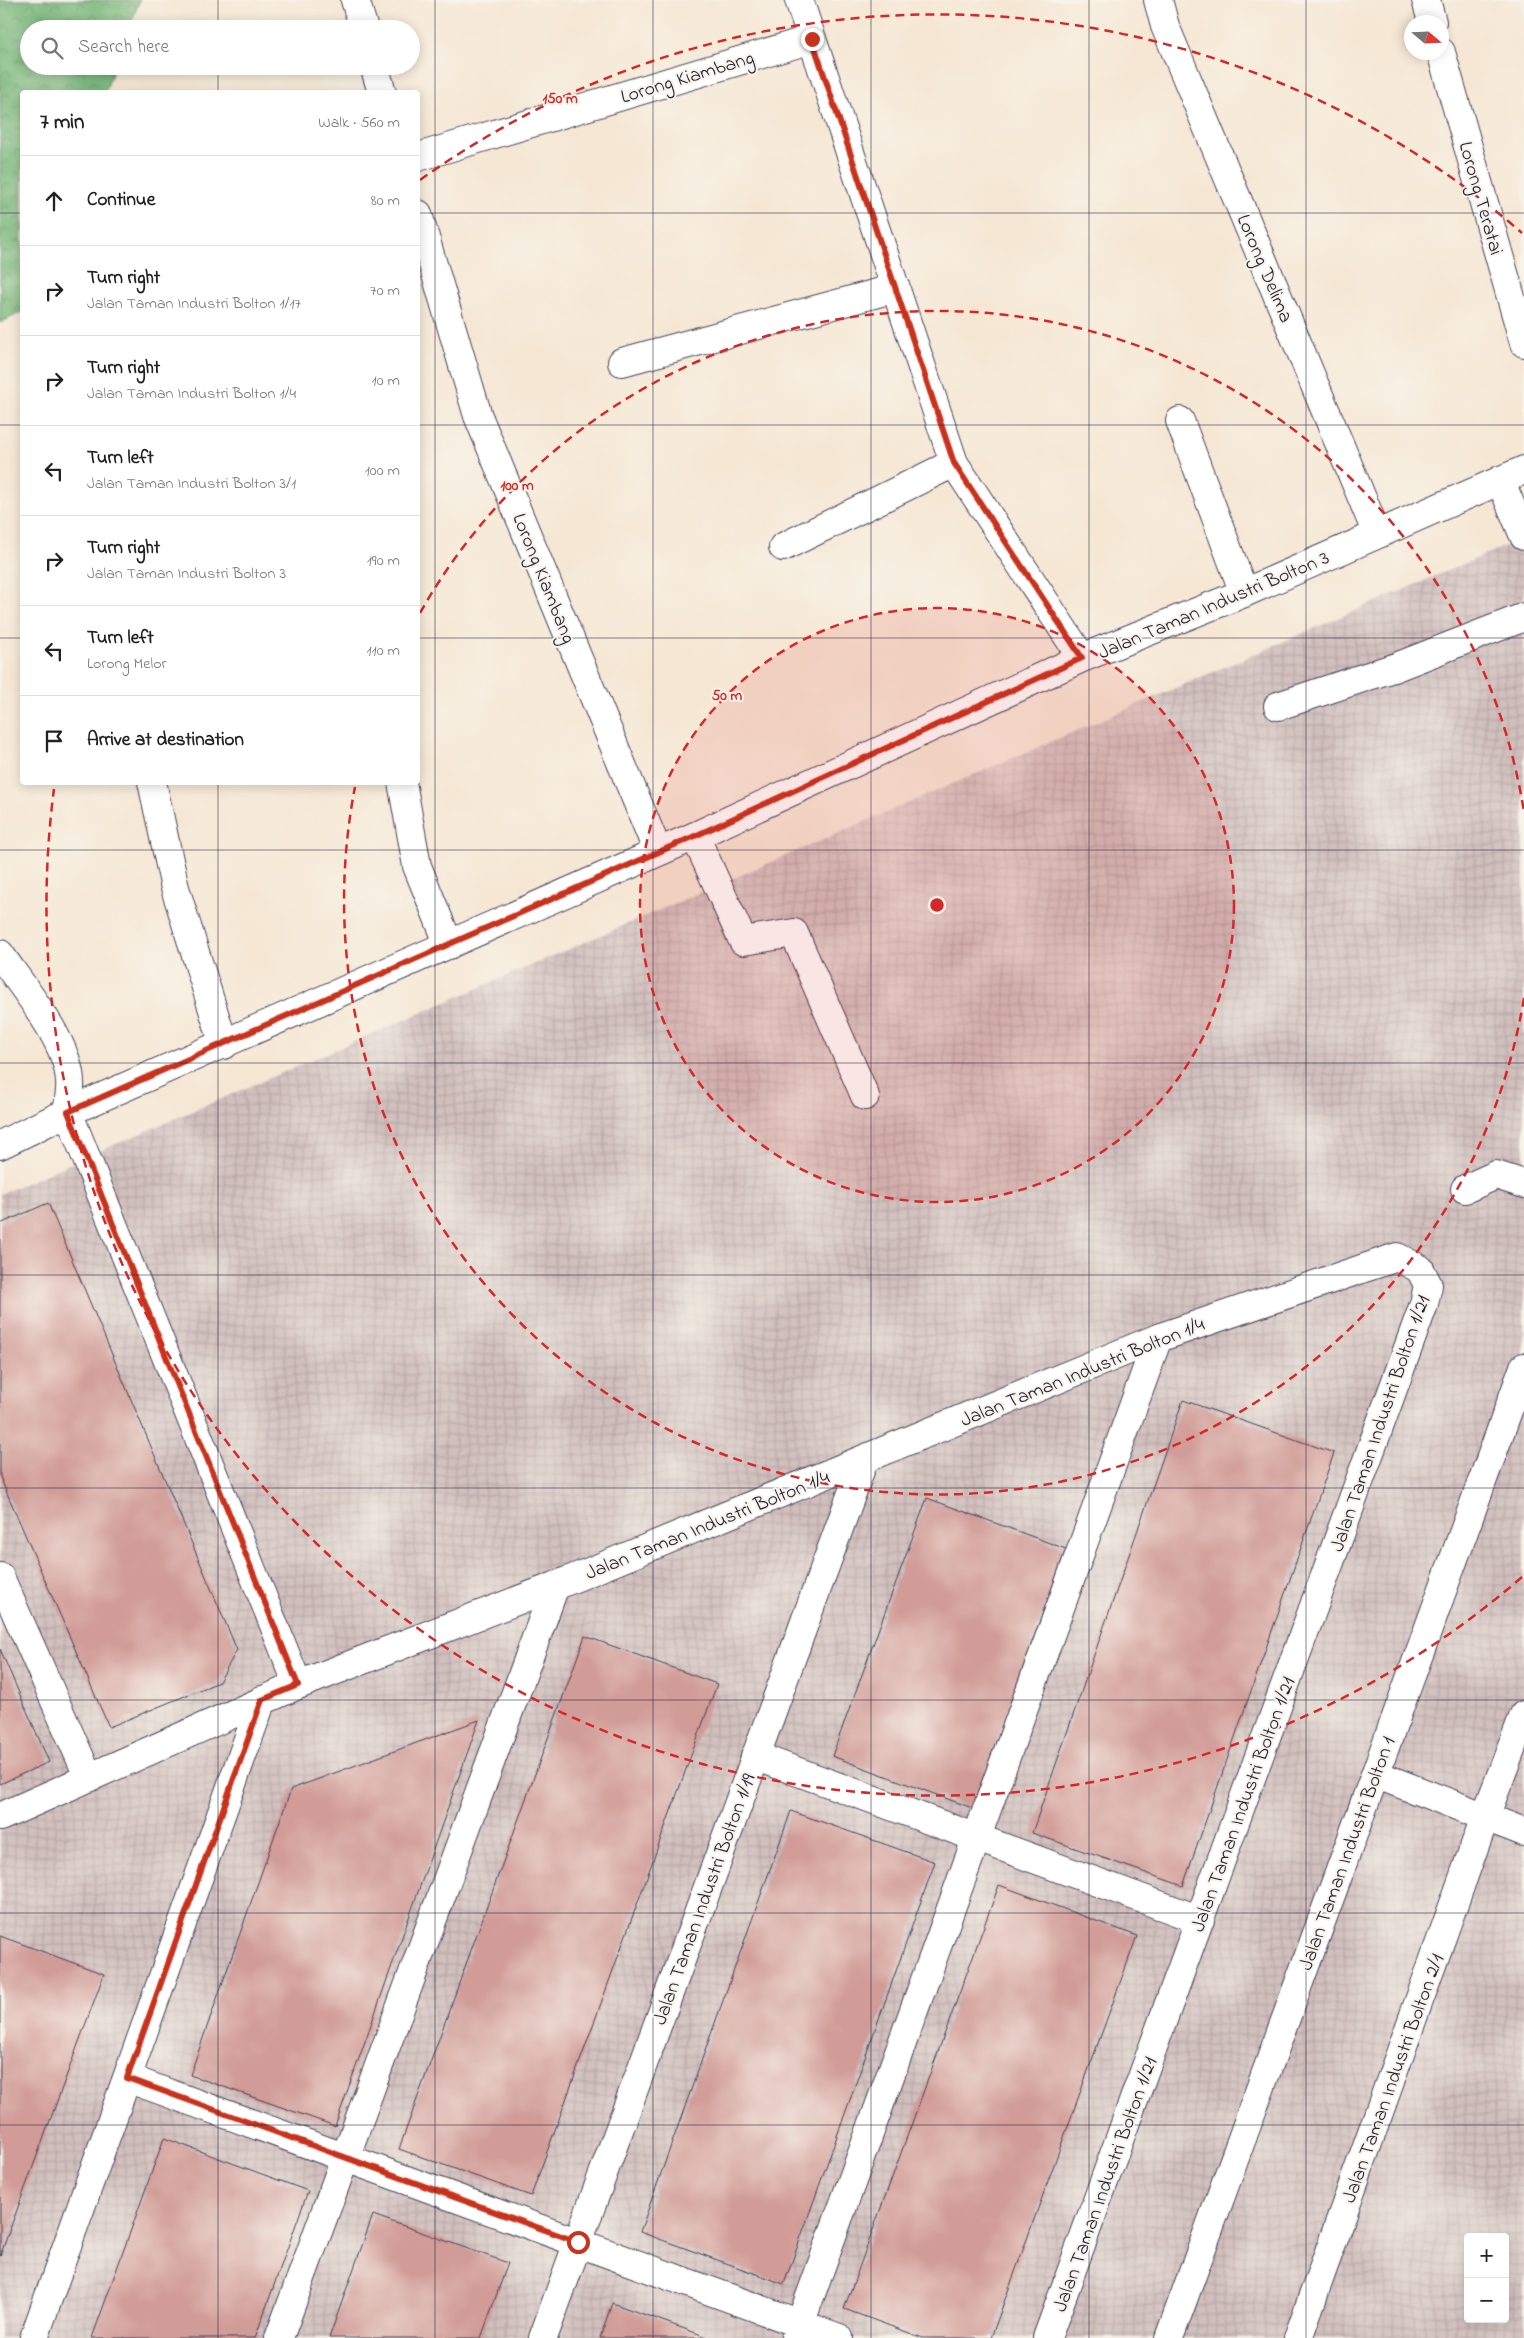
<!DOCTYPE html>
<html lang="en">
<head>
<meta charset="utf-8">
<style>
  body { margin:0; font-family:"Indie Flower",sans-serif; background:#f6f6f6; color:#222 }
  .controls { position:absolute; right:15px; bottom:15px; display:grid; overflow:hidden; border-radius:5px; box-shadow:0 2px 12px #0003 }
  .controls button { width:45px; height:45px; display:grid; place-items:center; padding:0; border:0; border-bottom:1px solid #e0e0e0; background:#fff; color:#222; font:25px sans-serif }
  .compass { position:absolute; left:1404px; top:15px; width:45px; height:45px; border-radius:50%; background:#fff; box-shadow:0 2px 12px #0003; rotate:109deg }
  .stop { position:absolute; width:15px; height:15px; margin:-11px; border:4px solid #c8321e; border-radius:50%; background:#fff }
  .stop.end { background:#c8321e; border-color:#fff; box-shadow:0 1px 5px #0008 }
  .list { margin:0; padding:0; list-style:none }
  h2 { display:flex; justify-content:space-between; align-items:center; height:65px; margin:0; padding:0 20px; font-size:21px }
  h2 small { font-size:16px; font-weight:400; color:#767676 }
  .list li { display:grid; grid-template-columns:32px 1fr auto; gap:15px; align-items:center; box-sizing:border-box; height:90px; padding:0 20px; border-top:1px solid #e0e0e0 }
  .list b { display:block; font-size:19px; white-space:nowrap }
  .list p { margin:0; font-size:16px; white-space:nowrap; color:#767676 }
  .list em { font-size:16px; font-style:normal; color:#767676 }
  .icon { flex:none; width:28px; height:28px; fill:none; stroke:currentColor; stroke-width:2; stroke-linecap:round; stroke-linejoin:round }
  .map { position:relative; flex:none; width:1524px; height:2338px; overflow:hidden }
  .search { position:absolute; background:#fff; box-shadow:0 2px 12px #0003; left:20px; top:20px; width:400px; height:55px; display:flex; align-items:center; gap:12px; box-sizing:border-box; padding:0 18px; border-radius:28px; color:#767676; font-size:19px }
  .panel { position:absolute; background:#fff; box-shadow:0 2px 12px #0003; left:20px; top:90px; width:400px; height:695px; border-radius:5px }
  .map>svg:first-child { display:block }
</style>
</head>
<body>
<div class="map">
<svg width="1524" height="2338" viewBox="0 0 1524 2338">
  <defs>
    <pattern id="industrial-grid" width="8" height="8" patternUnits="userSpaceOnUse" patternTransform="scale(1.25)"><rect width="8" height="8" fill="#d1bfbd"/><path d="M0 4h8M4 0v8" fill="none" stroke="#b3a4a3"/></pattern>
    <pattern id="forest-crowns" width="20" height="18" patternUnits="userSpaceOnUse" patternTransform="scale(1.25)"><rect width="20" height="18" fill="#74b578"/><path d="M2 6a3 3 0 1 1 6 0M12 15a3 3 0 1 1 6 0" fill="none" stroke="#5f9364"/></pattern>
  </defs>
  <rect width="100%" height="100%" fill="#f7f3e8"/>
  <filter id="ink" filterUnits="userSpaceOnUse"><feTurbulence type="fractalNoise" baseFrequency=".02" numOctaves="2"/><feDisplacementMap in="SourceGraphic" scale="10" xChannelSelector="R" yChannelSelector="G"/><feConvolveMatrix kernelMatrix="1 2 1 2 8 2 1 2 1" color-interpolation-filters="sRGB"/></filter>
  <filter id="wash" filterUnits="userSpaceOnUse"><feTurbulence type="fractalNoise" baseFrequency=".0096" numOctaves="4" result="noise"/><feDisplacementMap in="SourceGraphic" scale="20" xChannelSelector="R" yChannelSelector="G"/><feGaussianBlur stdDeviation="1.12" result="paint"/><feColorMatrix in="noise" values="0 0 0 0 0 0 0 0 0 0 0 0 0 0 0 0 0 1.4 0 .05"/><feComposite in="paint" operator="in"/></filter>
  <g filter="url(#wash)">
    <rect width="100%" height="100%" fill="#f6e7d4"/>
    <path fill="url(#industrial-grid)" fill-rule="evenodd" d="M1524,538V2338H0V1194ZM1468,2237H1505V2319H1468Z"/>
    <path fill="url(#forest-crowns)" stroke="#4b6c5a" d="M0,0H140L129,29H29V66H115L105,92H22V312L0,323Z"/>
    <g id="blocks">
      <path fill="#d19b97" d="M48,1203L237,1650L219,1682L109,1727L0,1477V1224Z
        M1183,1400L1334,1453L1183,1886L1032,1833Z
        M927,1498L1066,1549L972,1808L832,1756Z
        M585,1636L717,1684L531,2196L399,2149Z
        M0,1649L49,1762L0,1784Z
        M479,1720L335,2126L190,2075L291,1789Z
        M791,1811L935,1862L784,2284L640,2232Z
        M999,1885L1137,1936L991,2338H923L844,2309Z
        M0,1936L104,1974L0,2256Z
        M164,2138L308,2191L255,2338H92Z
        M373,2215L508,2263L481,2338H329Z
        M612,2303L710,2338H600Z"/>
    </g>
  </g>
  <g filter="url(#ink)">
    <use href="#blocks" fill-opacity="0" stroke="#424052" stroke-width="1"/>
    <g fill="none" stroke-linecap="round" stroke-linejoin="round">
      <g stroke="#424052" stroke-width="30">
        <path id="minor" d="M355,0L364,29
          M799,0L954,463L1082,658
          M1158,0L1165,26L1377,534
          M1426,0L1432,22
          M1441,52L1524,343
          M374,66L382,92
          M418,157L812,39
          M418,214L478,416L658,852
          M622,362L896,288
          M1180,421L1244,593
          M1500,480L1524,536
          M783,547L954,463
          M1278,706L1396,667L1524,617
          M152,782L175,888L224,1045
          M402,782L417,866L449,945
          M695,836L743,941L794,933L865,1096
          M0,954C23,988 68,1041 70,1081C71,1091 68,1102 68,1112L298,1685
          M0,1145L68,1112L695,836L1082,658L1244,593L1524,470
          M1465,1189L1496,1175L1524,1184
          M0,1577L89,1778
          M755,1756L1200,1920
          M1375,1774L1524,1832
          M0,1817L298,1685L555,1586L1158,1338L1397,1257L1420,1269L1428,1285L1424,1304L1047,2338
          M127,2078L839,2338
          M34,2338L262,1700
          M279,2338L555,1586
          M543,2338L864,1460
          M795,2338L1158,1338
          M1169,2338L1524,1367
          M1298,2338L1485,1817L1524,1715"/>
      </g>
      <use href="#minor" stroke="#fff" stroke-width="28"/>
    </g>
  </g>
  <g fill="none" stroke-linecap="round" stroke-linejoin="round" filter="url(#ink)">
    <path stroke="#c8321e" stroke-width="6" d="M578,2242L127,2078L262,1700L298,1685L68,1112L695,836L1082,658L954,463L812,39"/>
  </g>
  <path fill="none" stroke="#22223b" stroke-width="1" stroke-opacity="0.55" d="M218,0V29M435,0V2338M653,0V2338M871,0V2338M1089,0V2338M1306,0V2338M218,66V92M0,213H22M418,213H1524M0,425H22M418,425H1524M0,638H22M418,638H1524M218,782V2338M0,850H1524M0,1063H1524M0,1275H1524M0,1488H1524M0,1700H1524M0,1913H1524M0,2125H1524"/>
  <circle cx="937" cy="905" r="297" fill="#d62828" fill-opacity=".12"/>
  <g fill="none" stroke="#d62828" stroke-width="2.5" stroke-dasharray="9 6">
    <circle cx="937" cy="905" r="297"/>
    <path d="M1524 998A594 594 0 1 1 355 787M420 613A594 594 0 0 1 1524 812"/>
    <path d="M1522 1577A891 891 0 0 1 54 789M420 180A891 891 0 0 1 1522 233"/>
  </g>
  <g text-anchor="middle" stroke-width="4" stroke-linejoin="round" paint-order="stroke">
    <g font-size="20" fill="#22223b" stroke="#f7f3e8">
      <text transform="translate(687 76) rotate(-17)" y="7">Lorong Kiambang</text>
      <text transform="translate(1482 198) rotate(74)" y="7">Lorong Teratai</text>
      <text transform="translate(1266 268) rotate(67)" y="7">Lorong Delima</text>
      <text transform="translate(545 578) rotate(68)" y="7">Lorong Kiambang</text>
      <text transform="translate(1213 604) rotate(-23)" y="7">Jalan Taman Industri Bolton 3</text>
      <text transform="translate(1082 1371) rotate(-22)" y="7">Jalan Taman Industri Bolton 1/4</text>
      <text transform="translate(1379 1423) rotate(-71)" y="7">Jalan Taman Industri Bolton 1/21</text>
      <text transform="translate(707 1524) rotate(-22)" y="7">Jalan Taman Industri Bolton 1/4</text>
      <text transform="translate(1242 1804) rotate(-70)" y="7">Jalan Taman Industri Bolton 1/21</text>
      <text transform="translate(1346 1853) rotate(-70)" y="7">Jalan Taman Industri Bolton 1</text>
      <text transform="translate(703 1899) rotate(-70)" y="7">Jalan Taman Industri Bolton 1/19</text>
      <text transform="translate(1392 2078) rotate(-70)" y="7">Jalan Taman Industri Bolton 2/1</text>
      <text transform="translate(1104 2184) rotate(-70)" y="7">Jalan Taman Industri Bolton 1/21</text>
    </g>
  </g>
  <circle cx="937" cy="905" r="8" fill="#d62828" stroke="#f7f3e8" stroke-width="2.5"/>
  <g font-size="15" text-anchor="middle" font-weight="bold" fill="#d62828" stroke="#f7f3e8" stroke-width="4" stroke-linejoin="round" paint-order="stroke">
    <text x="560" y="103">150 m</text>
    <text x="517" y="490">100 m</text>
    <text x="727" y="700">50 m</text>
  </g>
</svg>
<div class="controls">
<button>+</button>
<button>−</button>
</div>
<svg class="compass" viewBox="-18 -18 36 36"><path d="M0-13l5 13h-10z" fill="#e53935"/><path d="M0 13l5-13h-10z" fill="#767676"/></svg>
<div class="stop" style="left:578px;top:2242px"></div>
<div class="stop end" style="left:812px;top:39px"></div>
<div class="search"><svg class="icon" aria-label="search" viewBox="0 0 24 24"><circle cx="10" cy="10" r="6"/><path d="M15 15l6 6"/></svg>Search here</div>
<section class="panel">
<h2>7 min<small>Walk · 560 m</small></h2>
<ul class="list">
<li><svg class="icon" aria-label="ahead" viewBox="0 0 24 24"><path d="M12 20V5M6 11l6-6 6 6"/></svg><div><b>Continue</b></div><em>80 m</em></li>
<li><svg class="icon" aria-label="right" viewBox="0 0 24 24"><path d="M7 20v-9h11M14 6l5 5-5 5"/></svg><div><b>Turn right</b><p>Jalan Taman Industri Bolton 1/17</p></div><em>70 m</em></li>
<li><svg class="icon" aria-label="right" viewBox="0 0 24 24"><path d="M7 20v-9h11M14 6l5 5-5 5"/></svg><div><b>Turn right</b><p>Jalan Taman Industri Bolton 1/4</p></div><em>10 m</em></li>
<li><svg class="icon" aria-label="left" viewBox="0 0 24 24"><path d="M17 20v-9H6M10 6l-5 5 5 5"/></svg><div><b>Turn left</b><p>Jalan Taman Industri Bolton 3/1</p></div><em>100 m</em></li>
<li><svg class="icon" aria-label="right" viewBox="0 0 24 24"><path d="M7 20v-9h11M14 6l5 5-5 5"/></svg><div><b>Turn right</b><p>Jalan Taman Industri Bolton 3</p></div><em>190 m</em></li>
<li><svg class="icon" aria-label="left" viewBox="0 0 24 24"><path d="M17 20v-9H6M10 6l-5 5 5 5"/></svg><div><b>Turn left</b><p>Lorong Melor</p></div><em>110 m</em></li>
<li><svg class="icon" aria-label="arrive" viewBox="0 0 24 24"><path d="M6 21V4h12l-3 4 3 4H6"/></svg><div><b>Arrive at destination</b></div></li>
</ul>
</section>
</div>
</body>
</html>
